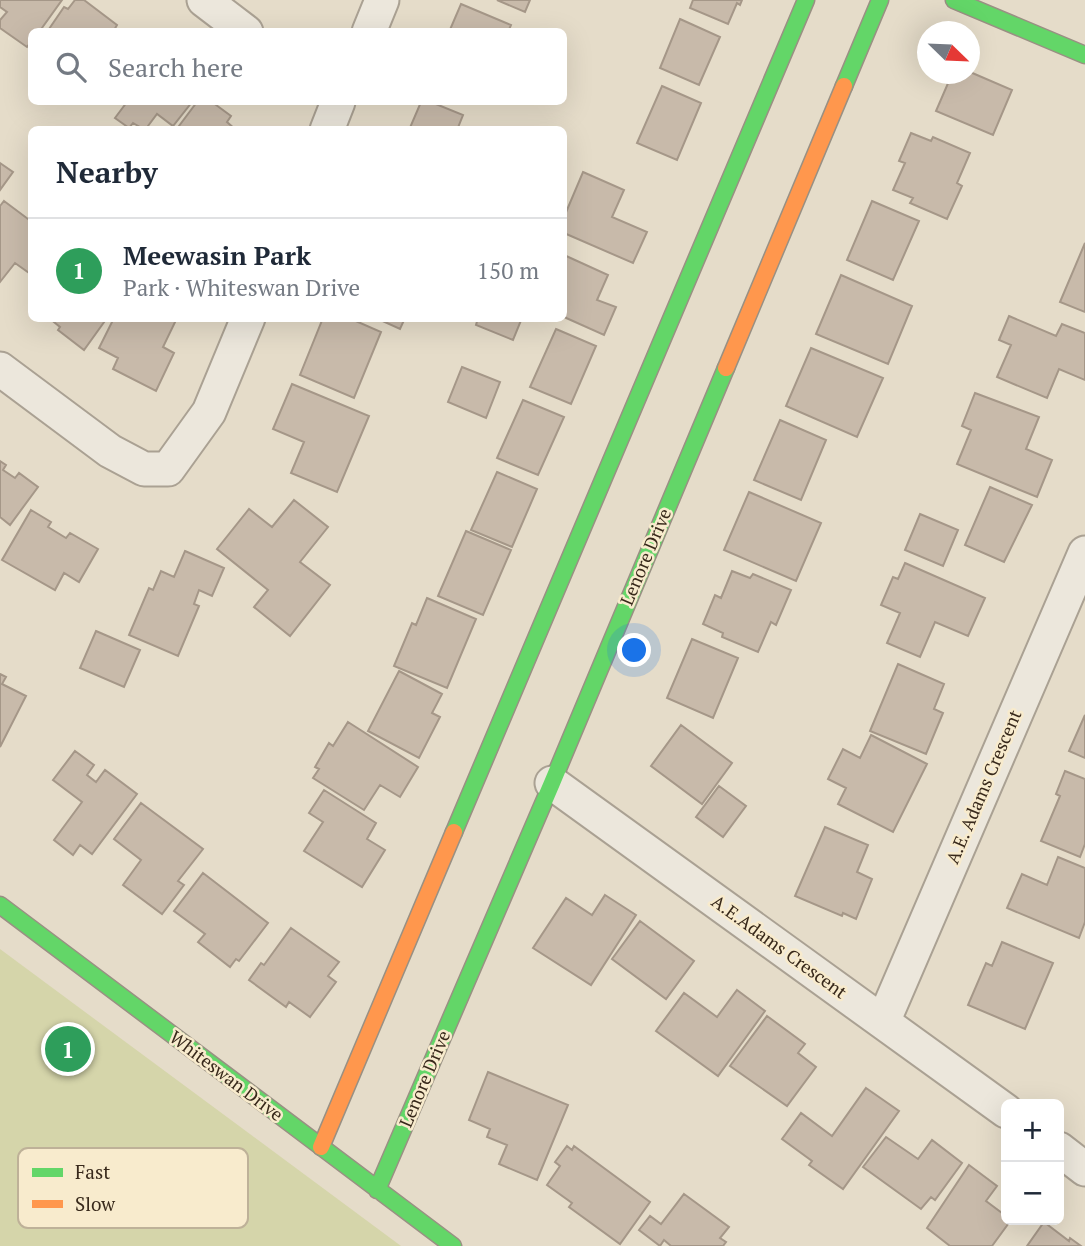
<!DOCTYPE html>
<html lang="en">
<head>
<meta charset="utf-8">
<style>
  body { margin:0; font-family:"PT Serif",serif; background:#f2f2f3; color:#1f2937 }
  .controls { position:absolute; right:21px; bottom:21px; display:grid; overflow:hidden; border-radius:10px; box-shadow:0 7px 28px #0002 }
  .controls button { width:63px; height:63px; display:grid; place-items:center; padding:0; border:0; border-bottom:2px solid #e0e1e3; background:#fff; color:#1f2937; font:35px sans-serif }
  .compass { position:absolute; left:917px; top:21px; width:63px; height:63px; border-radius:50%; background:#fff; box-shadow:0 7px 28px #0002; rotate:113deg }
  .you { position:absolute; left:635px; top:651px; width:24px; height:24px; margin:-18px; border:5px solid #fff; border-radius:50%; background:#1a73e8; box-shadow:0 0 0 10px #1a73e833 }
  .badge { display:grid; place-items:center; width:46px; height:46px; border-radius:50%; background:#756858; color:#fff; font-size:23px; font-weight:700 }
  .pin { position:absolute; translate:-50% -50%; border:4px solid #fff; box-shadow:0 2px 7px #0006 }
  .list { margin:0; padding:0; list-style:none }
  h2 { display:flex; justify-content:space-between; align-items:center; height:91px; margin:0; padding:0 28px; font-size:30px }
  h2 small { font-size:23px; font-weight:400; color:#747a83 }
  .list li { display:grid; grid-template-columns:46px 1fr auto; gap:21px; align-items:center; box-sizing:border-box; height:105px; padding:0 28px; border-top:2px solid #e0e1e3 }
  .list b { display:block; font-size:26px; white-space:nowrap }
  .list p { margin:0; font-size:23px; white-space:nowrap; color:#747a83 }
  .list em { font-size:23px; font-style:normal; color:#747a83 }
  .icon { flex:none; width:38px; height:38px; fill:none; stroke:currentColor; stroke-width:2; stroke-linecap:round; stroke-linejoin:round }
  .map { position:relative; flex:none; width:1085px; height:1246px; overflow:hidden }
  .search { position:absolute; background:#fff; box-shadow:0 7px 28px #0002; left:28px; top:28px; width:539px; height:77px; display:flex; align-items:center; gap:18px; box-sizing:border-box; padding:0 24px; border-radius:10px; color:#747a83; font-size:26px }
  .panel { position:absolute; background:#fff; box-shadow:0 7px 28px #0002; left:28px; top:126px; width:539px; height:196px; border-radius:10px }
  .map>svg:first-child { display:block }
</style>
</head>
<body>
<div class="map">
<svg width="1085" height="1246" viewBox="0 0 1085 1246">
  <rect width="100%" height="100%" fill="#e5dcc9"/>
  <path fill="#d5d5aa" d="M0,949L401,1246H0Z"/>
  <path fill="#c8baaa" stroke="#a59788" stroke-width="2" d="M0,0H62L39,32H32V41L27,47L0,28V20L7,12L0,7Z
    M75,0H84L117,25L113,32H47L64,7L68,9Z
    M497,0H530L525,12Z
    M693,0H742L740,5L737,3L728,24L690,8Z
    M461,4L511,25L508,32H449Z
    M680,19L720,37L699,85L660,68Z
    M970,72L1012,90L993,135L936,111L952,74Z
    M662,86L701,103L677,160L637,143Z
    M127,102H192L173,126L157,114L145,130L133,123L129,128L115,118Z
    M197,102H212L231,116L227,122L236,130H176Z
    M421,102H431L463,115L457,130H409Z
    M911,133L931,141L933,137L970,153L957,183L962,186L947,219L910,203L913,198L893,190L905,163L899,161Z
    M0,163L13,172L0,190Z
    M583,172L624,190L612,217L647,232L633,263L564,233V217Z
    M4,201L32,222V275L15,263L0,282V206Z
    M872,201L919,221L893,280L847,260Z
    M1085,243V312L1060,302Z
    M564,255L608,275L597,300L616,307L604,335L564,317Z
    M841,275L912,306L888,364L816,334Z
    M1009,316L1056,336L1062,324L1085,333V380L1059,369L1047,398L997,377L1011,345L999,340Z
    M49,318H107L84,350L58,330L60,327Z
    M114,318H177L163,347L174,353L156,391L113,369L118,358L99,348Z
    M323,318H349L381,332L354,398L300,375Z
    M376,318H405L400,329Z
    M478,318H522L513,340L476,325Z
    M556,329L596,346L571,404L530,387Z
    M811,348L883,378L857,437L786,406Z
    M462,367L500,382L486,418L448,402Z
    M292,384L369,416L337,492L291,473L304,442L273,429Z
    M975,393L1039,417L1026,449L1052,460L1037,497L957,464L971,430L962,426Z
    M523,400L564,417L538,475L497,458Z
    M780,420L826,440L801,500L754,480Z
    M0,461L6,465L3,470L15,478L19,473L38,487L10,525L0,517Z
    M497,472L537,489L512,547L471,530Z
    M990,487L1032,505L1004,562L965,545Z
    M749,492L821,523L796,581L724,550Z
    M294,500L328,527L300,562L330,585L290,636L254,607L268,590L217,549L249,509L272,527Z
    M31,510L51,522L48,527L66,538L70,533L98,549L79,582L64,573L55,590L2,560Z
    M920,514L958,530L943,566L905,550Z
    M466,531L511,550L483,615L438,596Z
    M185,551L224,568L212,596L199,590L194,604L199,606L178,656L129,635L149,588L153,590L161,571L174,577Z
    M905,563L985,598L968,636L935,622L920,657L887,643L900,613L881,605L893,577L898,579Z
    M732,571L750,578L753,574L791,590L776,625L771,622L758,652L722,637L723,633L703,624L715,595L721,598Z
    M427,598L476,619L447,688L394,666L412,623L416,625Z
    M96,631L140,650L124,687L80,668Z
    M692,639L738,658L713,718L667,698Z
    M898,664L944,684L934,709L943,713L926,754L870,731Z
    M399,671L442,694L432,713L440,717L419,758L368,731Z
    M0,674L6,677L2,684L26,696L0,747Z
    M1085,715V758L1069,751Z
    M348,722L418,767L400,797L380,785L364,810L313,778L319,769L315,767L329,743L333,746Z
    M681,725L732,763L702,804L651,766Z
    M871,735L927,764L893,832L838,804L846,788L828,779L843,749L860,758Z
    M75,751L94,765L87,775L96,782L105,770L137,794L92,854L80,845L73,855L54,840L82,802L53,780Z
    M1065,771L1085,779V844L1080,857L1041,841L1060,796L1056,794Z
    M719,786L746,806L723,837L696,817Z
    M324,790L376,823L367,839L385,850L362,887L304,851L323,822L309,813Z
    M141,803L203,849L178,881L184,885L162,914L123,885L141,860L114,839Z
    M825,827L868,845L857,872L872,879L856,919L843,913L842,916L795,896Z
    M1058,857L1085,868V922L1079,938L1007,908L1022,874L1047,885Z
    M203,873L268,923L239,961L236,959L230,967L198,942L205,934L174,911Z
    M605,895L636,915L591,985L533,948L566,898L592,915Z
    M640,921L694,961L666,999L612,959Z
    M291,928L339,962L328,976L336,982L310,1017L289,1002L286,1007L249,980L261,963L264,965Z
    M1002,942L1053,963L1025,1029L968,1005L986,963L992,966Z
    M737,990L765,1011L718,1076L656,1031L684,993L717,1017Z
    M767,1016L805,1044L798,1053L816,1067L787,1106L730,1066Z
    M488,1072L568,1105L537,1180L499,1164L507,1145L487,1137L490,1129L469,1120Z
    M866,1088L899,1111L843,1189L809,1165L812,1161L782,1139L801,1113L832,1136Z
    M886,1137L918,1159L932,1140L962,1163L935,1200L931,1197L921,1209L863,1167Z
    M567,1146L572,1150L574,1146L650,1202L620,1244L569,1207L572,1203L547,1185L560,1166L555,1162Z
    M969,1165L997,1186L986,1201L1006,1216V1220H1011L992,1246H950L927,1228Z
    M684,1194L729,1227L720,1238L726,1242L723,1246H671L664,1240L660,1246L639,1230L650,1216L661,1224Z
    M1044,1222L1069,1241L1070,1238L1081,1246H1027Z"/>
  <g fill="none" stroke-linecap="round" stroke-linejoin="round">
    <g stroke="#aaa193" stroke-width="37">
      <path id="street" d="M204,0L246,32
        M369,32L382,0
        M327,130L338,102
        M0,369L110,451L144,469H168L209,412L248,318
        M552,783L1006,1111
        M883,1022L1085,553
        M1059,1149L1085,1169"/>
    </g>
    <g stroke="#999083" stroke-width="19">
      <path id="fast" d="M954,0L1085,55
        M844,86L880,0
        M454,832L806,0
        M0,905L453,1246
        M377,1190L552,783L726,368"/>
    </g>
    <g stroke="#999083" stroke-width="19">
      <path id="slow" d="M726,368L844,86
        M321,1147L454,832"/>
    </g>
    <use href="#street" stroke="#ece7dc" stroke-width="33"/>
    <use href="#fast" stroke="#63d668" stroke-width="16"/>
    <use href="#slow" stroke="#ff974d" stroke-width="16"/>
  </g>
  <g text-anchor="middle" stroke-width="5" stroke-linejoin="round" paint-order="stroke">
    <g font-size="18" fill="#38291b" stroke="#f8ebcd">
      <text transform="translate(646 557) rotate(-67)" y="6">Lenore Drive</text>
      <text transform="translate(984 787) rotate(-67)" y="6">A.E. Adams Crescent</text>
      <text transform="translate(779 947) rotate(36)" y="6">A.E.Adams Crescent</text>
      <text transform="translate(226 1076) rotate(37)" y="6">Whiteswan Drive</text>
      <text transform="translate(425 1079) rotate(-67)" y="6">Lenore Drive</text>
    </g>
  </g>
  <rect x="18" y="1148" width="230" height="80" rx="10" fill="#f8ebcd" stroke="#beb198" stroke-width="2"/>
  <rect x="32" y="1168" width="31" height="9" fill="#63d668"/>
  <rect x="32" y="1200" width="31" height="8" fill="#ff974d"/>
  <g font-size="19" fill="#38291b">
    <text x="75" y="1179">Fast</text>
    <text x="75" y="1211">Slow</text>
  </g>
</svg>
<div class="controls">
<button>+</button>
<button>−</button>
</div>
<svg class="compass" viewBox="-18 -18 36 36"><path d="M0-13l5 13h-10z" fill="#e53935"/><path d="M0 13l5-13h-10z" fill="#747a83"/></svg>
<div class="you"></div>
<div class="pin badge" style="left:68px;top:1049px;background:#2e9e5b">1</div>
<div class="search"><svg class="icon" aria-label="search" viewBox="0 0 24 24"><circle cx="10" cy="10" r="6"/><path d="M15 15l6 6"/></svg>Search here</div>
<section class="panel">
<h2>Nearby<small></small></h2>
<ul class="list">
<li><span class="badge" style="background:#2e9e5b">1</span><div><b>Meewasin Park</b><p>Park · Whiteswan Drive</p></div><em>150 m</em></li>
</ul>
</section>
</div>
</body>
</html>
